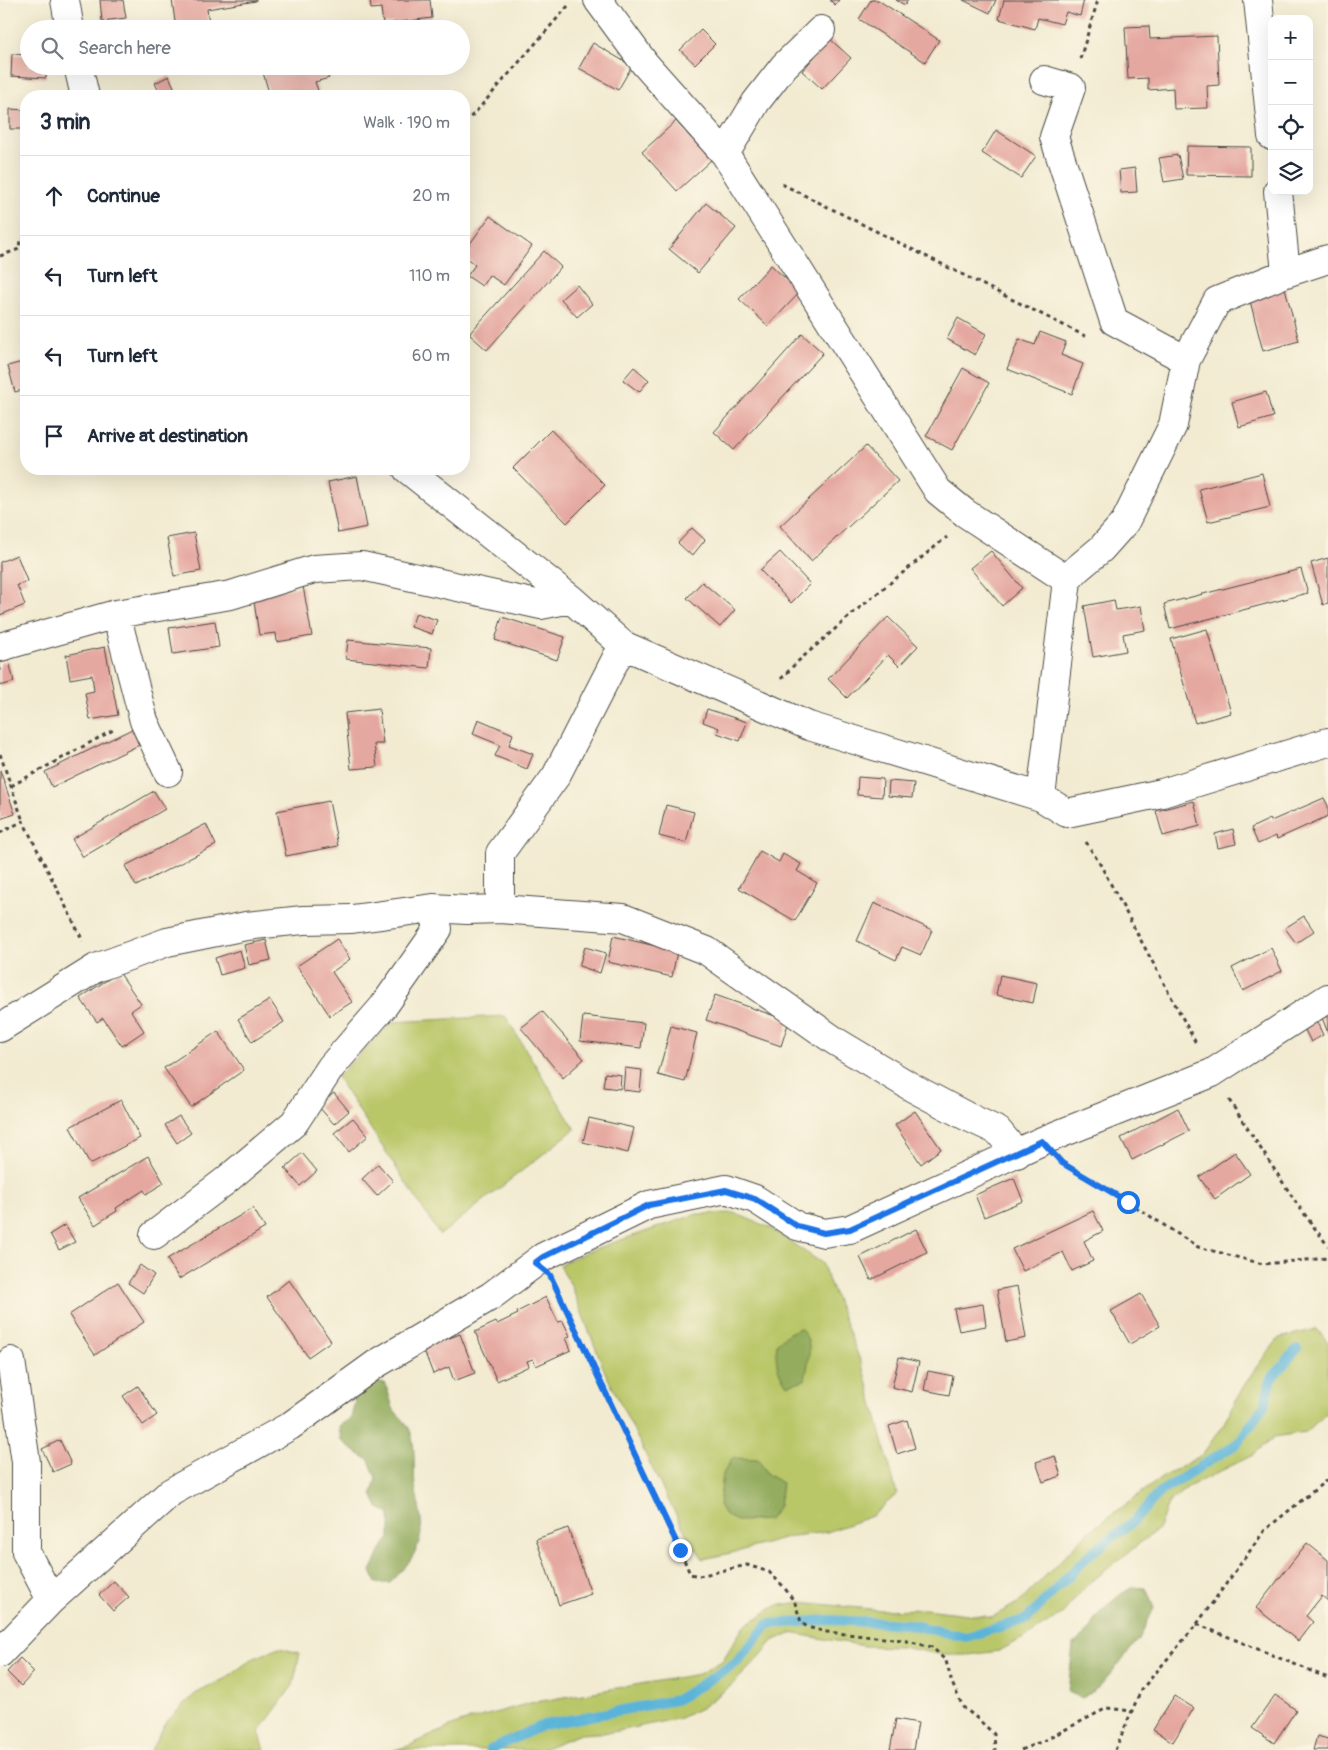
<!DOCTYPE html>
<html lang="en">
<head>
<meta charset="utf-8">
<style>
  body { margin:0; font-family:Pangolin,sans-serif; background:#f6f6f7; color:#1f2937 }
  .controls { position:absolute; right:15px; top:15px; display:grid; overflow:hidden; border-radius:10px; box-shadow:0 5px 20px #0002 }
  .controls button { width:45px; height:45px; display:grid; place-items:center; padding:0; border:0; border-bottom:1px solid #e0e1e3; background:#fff; color:#1f2937; font:25px sans-serif }
  .stop { position:absolute; width:15px; height:15px; margin:-11px; border:4px solid #1a73e8; border-radius:50%; background:#fff }
  .stop.end { background:#1a73e8; border-color:#fff; box-shadow:0 1px 5px #0008 }
  .list { margin:0; padding:0; list-style:none }
  h2 { display:flex; justify-content:space-between; align-items:center; height:65px; margin:0; padding:0 20px; font-size:21px }
  h2 small { font-size:16px; font-weight:400; color:#747a83 }
  .list li { display:grid; grid-template-columns:32px 1fr auto; gap:15px; align-items:center; box-sizing:border-box; height:80px; padding:0 20px; border-top:1px solid #e0e1e3 }
  .list b { display:block; font-size:19px; white-space:nowrap }
  .list em { font-size:16px; font-style:normal; color:#747a83 }
  .icon { flex:none; width:28px; height:28px; fill:none; stroke:currentColor; stroke-width:2; stroke-linecap:round; stroke-linejoin:round }
  .map { position:relative; flex:none; width:1328px; height:1750px; overflow:hidden }
  .search { position:absolute; background:#fff; box-shadow:0 5px 20px #0002; left:20px; top:20px; width:450px; height:55px; display:flex; align-items:center; gap:12px; box-sizing:border-box; padding:0 18px; border-radius:28px; color:#747a83; font-size:19px }
  .panel { position:absolute; background:#fff; box-shadow:0 5px 20px #0002; left:20px; top:90px; width:450px; height:385px; border-radius:20px }
  .map>svg:first-child { display:block }
</style>
</head>
<body>
<div class="map">
<svg width="1328" height="1750" viewBox="0 0 1328 1750">
  <rect width="100%" height="100%" fill="#fcf5e5"/>
  <filter id="ink" filterUnits="userSpaceOnUse"><feTurbulence type="fractalNoise" baseFrequency=".02" numOctaves="2"/><feDisplacementMap in="SourceGraphic" scale="10" xChannelSelector="R" yChannelSelector="G"/><feConvolveMatrix kernelMatrix="1 2 1 2 8 2 1 2 1" color-interpolation-filters="sRGB"/></filter>
  <filter id="wash" filterUnits="userSpaceOnUse"><feTurbulence type="fractalNoise" baseFrequency=".0096" numOctaves="4" result="noise"/><feDisplacementMap in="SourceGraphic" scale="20" xChannelSelector="R" yChannelSelector="G"/><feGaussianBlur stdDeviation="1.12" result="paint"/><feColorMatrix in="noise" values="0 0 0 0 0 0 0 0 0 0 0 0 0 0 0 0 0 1.4 0 .05"/><feComposite in="paint" operator="in"/></filter>
  <g filter="url(#wash)">
    <rect width="100%" height="100%" fill="#f2ebd1"/>
    <path fill="#bac769" stroke="#72794a" d="M505,1016L575,1129L440,1235L337,1077L392,1022Z
      M734,1213L768,1227L822,1263L865,1373L897,1494L872,1516L827,1532L794,1536L740,1551L703,1559L687,1535L664,1492L605,1372L571,1285L559,1265L586,1252L697,1214Z
      M1317,1329L1328,1342V1412L1306,1432L1274,1437L1253,1455L1188,1487L1168,1503L1159,1528L1087,1585L1062,1614L1029,1635L999,1651L968,1655H944L901,1647L865,1646L790,1633L773,1641L757,1660L732,1685L701,1708L680,1718L613,1732L580,1734L540,1750H394L408,1746L459,1723L530,1703L699,1674L722,1661L744,1626L776,1606L800,1602L880,1610L926,1609L992,1617L1021,1601L1086,1534L1164,1476L1202,1455L1224,1423L1242,1389L1254,1370L1279,1338Z
      M279,1648L300,1653L293,1685L259,1732L265,1750H151L167,1721L195,1694L226,1678L252,1659Z"/>
    <path fill="#93ac5d" stroke="#5f6c44" d="M800,1328C815,1343 808,1361 805,1380L787,1385C776,1369 775,1362 777,1343L789,1333Z
      M371,1381L384,1383C389,1391 390,1400 393,1408C397,1416 407,1420 411,1433C416,1450 413,1468 415,1486C417,1498 420,1509 421,1520C424,1546 408,1566 390,1583H376L371,1571L382,1548L390,1538V1513L378,1508L372,1494L376,1478L369,1460L357,1453L341,1440L339,1426L351,1418L357,1391Z
      M732,1458L758,1459L767,1474L782,1483L779,1506L769,1520L737,1521L725,1515L719,1505L723,1474Z
      M1133,1587L1146,1588L1154,1608L1139,1639L1117,1666L1099,1687L1082,1698L1068,1692L1073,1645L1091,1629L1093,1621L1104,1608L1121,1594Z"/>
    <g fill="none" stroke-linecap="round" stroke-linejoin="round">
      <path stroke="#5ab4d8" stroke-width="10" d="M490,1750L543,1725L676,1700L736,1663L768,1624L831,1620L907,1624L966,1637L1027,1619L1090,1554L1133,1522L1160,1492L1238,1443L1265,1404L1271,1379L1297,1349"/>
    </g>
    <g id="blocks">
      <path fill="#e5a8a0" d="M100,0H123L126,18L102,21Z
        M172,0H256V1L207,9L210,29H176Z
        M370,0H430L432,18L383,24L381,8L371,9Z
        M830,0H839L835,5Z
        M871,0H878L939,40L925,62L859,19Z
        M896,0H908L905,5Z
        M963,0H996L990,13Z
        M1004,0H1084L1080,16L1066,12L1062,24L1038,18L1035,29L999,19Z
        M1149,26L1150,39L1217,36L1219,85L1207,86L1208,108L1174,109L1173,88L1148,90V78L1128,79L1125,27Z
        M701,30L715,44L695,64L680,50Z
        M830,39L851,58L822,89L802,71Z
        M593,43L632,66L618,90L579,68Z
        M12,54L29,55V66H46V78L11,76Z
        M261,66H325L329,78L315,82L320,96H288L286,92L270,96Z
        M169,76L178,96H161L155,83Z
        M10,109L26,110V129H10Z
        M676,121L711,160L677,191L642,152Z
        M996,130L1036,156L1021,178L982,153Z
        M1187,146L1251,147V176L1186,175Z
        M1178,155L1183,179L1164,182L1159,158Z
        M1135,168L1137,192L1121,193L1119,170Z
        M464,182L468,196L464,197Z
        M706,203L736,228L698,273L669,249Z
        M490,216L532,246L504,285L489,275L482,286L467,276L475,265L464,256V252Z
        M544,251L561,267L487,350L469,334Z
        M771,265L800,292L768,326L739,299Z
        M577,285L592,304L577,317L561,299Z
        M1285,288L1299,341L1263,351L1249,297Z
        M958,318L986,334L975,355L947,339Z
        M1040,332L1066,342L1061,355L1083,364L1072,394L1007,369L1019,339L1035,345Z
        M802,334L823,353L734,450L714,432Z
        M26,361V389L15,392L8,366Z
        M634,367L649,380L639,392L623,380Z
        M963,368L989,383L952,450L926,436Z
        M1266,392L1273,417L1239,427L1232,402Z
        M551,430L605,485L567,523L513,468Z
        M866,446L898,481L811,561L780,526Z
        M1262,473L1270,507L1208,522L1199,489Z
        M357,476L367,527L338,533L328,482Z
        M692,528L705,540L692,556L678,543Z
        M194,533L201,571L174,576L167,538Z
        M991,551L1022,588L1002,606L970,568Z
        M780,552L810,584L791,603L760,570Z
        M17,555L27,581L17,585L25,605L0,615V562Z
        M1328,558V603L1323,605L1311,563Z
        M1301,569L1308,593L1170,629L1164,604Z
        M702,582L735,610L720,627L687,598Z
        M303,586L312,636L277,642L276,633L259,635L253,595Z
        M1114,600L1116,610L1141,606L1145,630L1123,634L1126,651L1093,657L1084,606Z
        M416,613L437,620L432,634L411,627Z
        M502,617L565,637L557,660L495,640Z
        M888,617L918,646L899,666L888,655L847,698L828,679Z
        M215,621L219,647L173,654L169,628Z
        M1207,629L1231,713L1195,723L1171,639Z
        M348,640L431,648L429,668L346,659Z
        M105,647L118,715L90,720L85,693L94,691L92,675L70,679L66,655Z
        M9,661L14,682L0,686V663Z
        M379,709L383,744H374L377,767L351,769L345,713Z
        M707,709L747,722L740,741L717,733L719,728L703,722Z
        M478,719L513,734L509,745L533,754L527,769L495,756L500,745L473,734Z
        M132,729L139,745L52,787L45,772Z
        M0,770L15,814L0,819Z
        M858,777L883,779L882,797L857,795Z
        M889,781L914,783L912,798L888,796Z
        M154,791L165,809L83,857L72,839Z
        M1324,798L1328,806V816L1277,839L1276,836L1258,844L1251,828L1270,819L1271,821Z
        M329,801L338,846L286,856L277,811Z
        M1194,801L1200,826L1163,836L1156,811Z
        M666,805L694,812L686,843L659,836Z
        M206,824L216,845L136,886L125,866Z
        M1233,829L1236,844L1218,848L1215,834Z
        M760,851L779,862L783,854L801,864L797,871L817,883L795,921L739,888Z
        M874,903L932,930L921,955L902,947L896,960L857,941Z
        M1304,916L1314,931L1296,943L1285,928Z
        M613,936L677,951L672,977L608,962Z
        M337,939L350,959L332,972L352,1002L330,1016L297,966Z
        M266,940L271,960L249,965L244,945Z
        M585,947L606,953L600,973L579,966Z
        M1271,948L1282,971L1243,991L1232,968Z
        M240,950L245,968L220,975L215,958Z
        M119,972L141,1004L131,1011L144,1031L122,1046L103,1018L97,1022L80,998Z
        M1000,975L1037,983L1033,1003L996,995Z
        M715,995L789,1021L781,1046L706,1020Z
        M270,1000L284,1022L252,1042L238,1019Z
        M1328,1006V1033L1319,1010Z
        M542,1011L584,1059L563,1078L521,1028Z
        M583,1016L644,1023L641,1048L580,1041Z
        M1316,1020L1323,1035L1311,1042L1303,1026Z
        M671,1026L697,1033L685,1082L658,1075Z
        M218,1031L244,1070L191,1107L164,1068Z
        M625,1068L642,1070L640,1092L623,1090Z
        M605,1073L621,1075L620,1089L603,1087Z
        M334,1093L349,1111L334,1124L318,1106Z
        M121,1100L140,1138L90,1164L70,1127Z
        M1178,1108L1189,1131L1132,1160L1121,1138Z
        M915,1111L941,1149L921,1164L895,1125Z
        M179,1116L191,1133L177,1143L165,1125Z
        M353,1118L368,1136L349,1152L334,1133Z
        M589,1118L634,1128L628,1153L583,1142Z
        M1235,1152L1250,1174L1215,1199L1199,1177Z
        M302,1153L317,1171L300,1186L285,1168Z
        M148,1156L164,1183L146,1194L144,1190L116,1208L117,1211L95,1225L78,1198Z
        M378,1164L393,1181L377,1196L362,1179Z
        M1014,1178L1023,1201L984,1217L975,1195Z
        M253,1208L265,1228L179,1279L167,1259Z
        M1093,1211L1103,1231L1084,1241L1093,1261L1072,1271L1063,1252L1023,1271L1012,1249Z
        M65,1225L75,1242L59,1250L50,1234Z
        M916,1229L927,1252L871,1280L860,1257Z
        M140,1265L154,1275L143,1293L128,1283Z
        M289,1280L331,1341L308,1357L267,1297Z
        M118,1282L144,1322L95,1355L69,1315Z
        M1017,1286L1026,1338L1006,1342L997,1290Z
        M1141,1294L1160,1326L1130,1344L1111,1311Z
        M546,1297L558,1322L563,1321L570,1336L566,1338L571,1350L536,1366L533,1359L527,1361L529,1366L497,1381L475,1332L496,1322L497,1324L518,1314L517,1312Z
        M983,1304L986,1326L959,1331L954,1309Z
        M460,1334L475,1373L454,1381L449,1367L433,1374L423,1348Z
        M899,1357L919,1362L912,1392L892,1387Z
        M928,1371L953,1376L949,1395L924,1390Z
        M138,1386L157,1415L143,1425L123,1396Z
        M907,1420L915,1448L897,1454L889,1426Z
        M60,1440L71,1464L53,1472L42,1449Z
        M1055,1456L1061,1476L1043,1482L1036,1462Z
        M568,1528L591,1594L559,1605L536,1539Z
        M1307,1543L1328,1560V1601L1322,1596L1306,1616L1313,1622L1298,1641L1256,1608Z
        M114,1581L129,1597L113,1611L99,1595Z
        M20,1658L34,1672L21,1686L7,1672Z
        M1275,1695L1296,1710L1274,1743L1252,1728Z
        M1174,1696L1194,1708L1173,1742L1153,1730Z
        M896,1719L918,1723L913,1750H890Z
        M1317,1736L1328,1739V1750H1313Z"/>
    </g>
  </g>
  <g filter="url(#ink)">
    <use href="#blocks" fill-opacity="0" stroke="#494844" stroke-width="1"/>
    <g fill="none" stroke-linecap="round" stroke-linejoin="round">
      <g stroke="#494844" stroke-width="30">
        <path id="minor" d="M65,0L70,29
          M598,0L645,64L725,154L938,491L965,513L1067,580
          M1258,0L1272,136
          M78,66L85,96
          M1044,80L1071,88L1054,137L1114,321L1186,360
          M725,154L756,102L784,66L821,30
          M1278,191L1286,273
          M407,469L571,599L623,645L809,726L1041,797L1067,813L1162,793L1328,742
          M116,614L144,721L168,772
          M0,647L116,614L231,595L314,569L362,566L541,605L571,599
          M1041,797L1067,580L1077,569L1101,549L1125,522L1173,425L1186,360L1217,301L1286,273L1328,259
          M500,909V853L556,776L623,645
          M0,1028L96,968L167,942L246,926L303,920L352,919L433,908L467,910L500,909L623,918L707,951L835,1041L913,1088L966,1116L998,1131L1017,1154
          M154,1235L224,1182L294,1123L331,1067L383,1007L438,929L433,908
          M11,1361L26,1462V1552L51,1600
          M0,1653L51,1600L171,1492L290,1426L376,1364L491,1296L543,1257L649,1205L726,1189L755,1199L797,1226L824,1233L850,1229L1042,1141L1212,1073L1328,998"/>
      </g>
      <path stroke="#494844" stroke-width="3" stroke-dasharray="4 4" stroke-linecap="butt" d="M1080,59L1098,0
        M464,122L474,114L568,6
        M782,184L1087,337
        M0,256L19,249L20,240L26,238
        M781,679L796,663L858,609L947,537
        M0,754L23,821
        M11,786L115,729
        M0,833L23,821L83,941
        M1086,842L1100,864L1197,1045
        M1229,1100L1297,1204L1328,1246
        M1067,1166L1128,1202L1198,1247L1263,1264L1328,1258
        M555,1285L680,1550L690,1574L699,1576L747,1565L769,1572L784,1587L795,1603L801,1622L807,1627L827,1632L903,1640L932,1647L946,1661L952,1683L963,1707L978,1719L994,1734L995,1750
        M1197,1624L1328,1678
        M1021,1750L1045,1740L1107,1708L1132,1711
        M1115,1750L1141,1690L1197,1624L1265,1530L1328,1479"/>
      <use href="#minor" stroke="#fff" stroke-width="28"/>
    </g>
  </g>
  <g fill="none" stroke-linecap="round" stroke-linejoin="round" filter="url(#ink)">
    <path stroke="#1a73e8" stroke-width="6" d="M680,1550L550,1275L535,1263L543,1257L649,1205L726,1190L755,1199L797,1226L824,1233L850,1229L1042,1141L1062,1163L1128,1202"/>
  </g>
</svg>
<div class="controls">
<button>+</button>
<button>−</button>
<button><svg class="icon" aria-label="locate" viewBox="0 0 24 24"><circle cx="12" cy="12" r="6"/><path d="M12 2v4M12 18v4M2 12h4M18 12h4"/></svg></button>
<button><svg class="icon" aria-label="layers" viewBox="0 0 24 24"><path d="M12 4l9 5-9 5-9-5zM3 14l9 5 9-5"/></svg></button>
</div>
<div class="stop" style="left:1128px;top:1202px"></div>
<div class="stop end" style="left:680px;top:1550px"></div>
<div class="search"><svg class="icon" aria-label="search" viewBox="0 0 24 24"><circle cx="10" cy="10" r="6"/><path d="M15 15l6 6"/></svg>Search here</div>
<section class="panel">
<h2>3 min<small>Walk · 190 m</small></h2>
<ul class="list">
<li><svg class="icon" aria-label="ahead" viewBox="0 0 24 24"><path d="M12 20V5M6 11l6-6 6 6"/></svg><div><b>Continue</b></div><em>20 m</em></li>
<li><svg class="icon" aria-label="left" viewBox="0 0 24 24"><path d="M17 20v-9H6M10 6l-5 5 5 5"/></svg><div><b>Turn left</b></div><em>110 m</em></li>
<li><svg class="icon" aria-label="left" viewBox="0 0 24 24"><path d="M17 20v-9H6M10 6l-5 5 5 5"/></svg><div><b>Turn left</b></div><em>60 m</em></li>
<li><svg class="icon" aria-label="arrive" viewBox="0 0 24 24"><path d="M6 21V4h12l-3 4 3 4H6"/></svg><div><b>Arrive at destination</b></div></li>
</ul>
</section>
</div>
</body>
</html>
